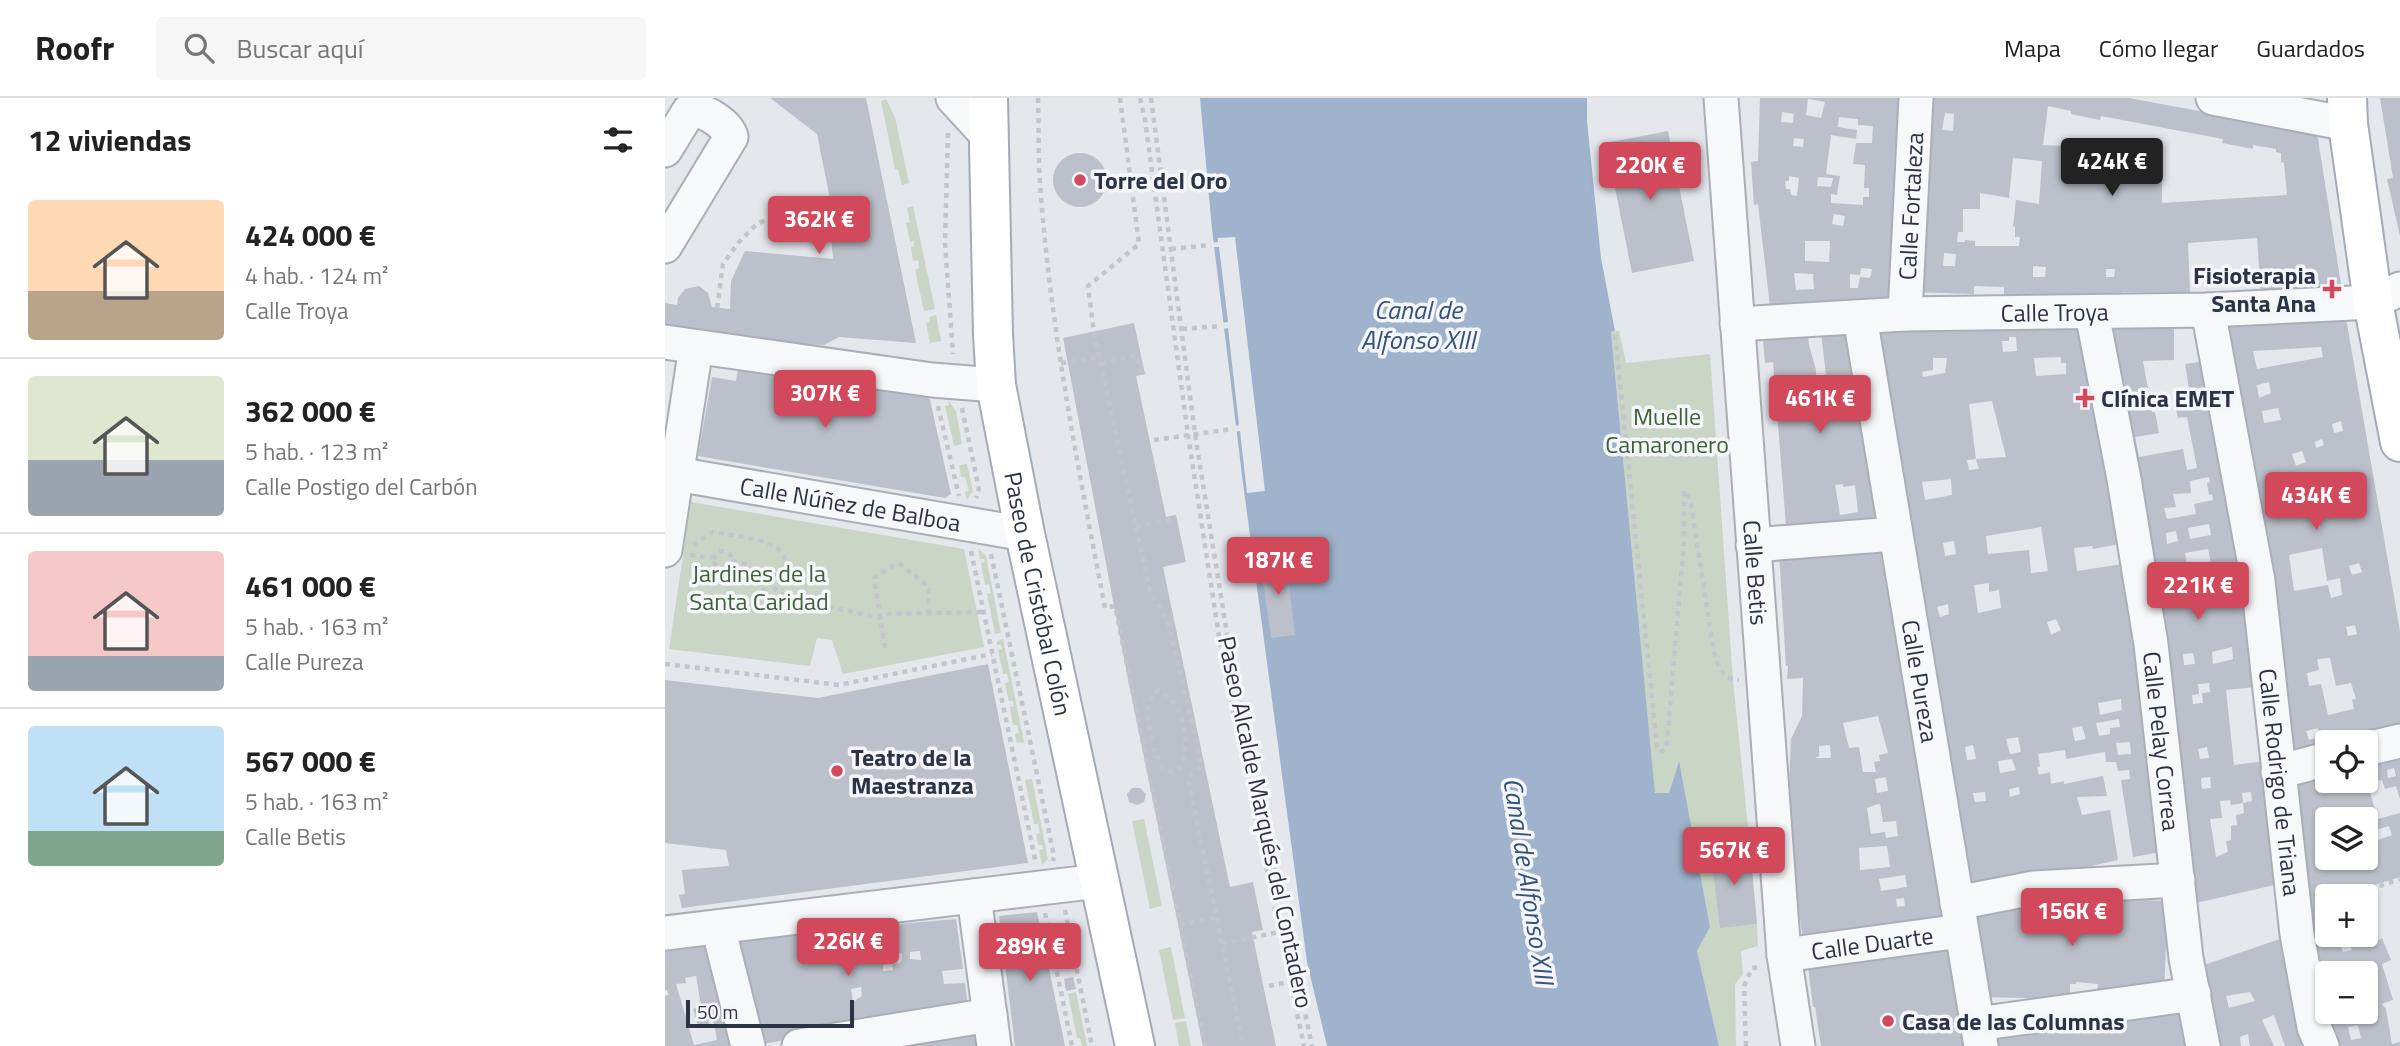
<!DOCTYPE html>
<html lang="es">
<meta charset="utf-8">
<style>
body{margin:0;font-family:"Titillium Web",sans-serif;background:#f6f6f6;color:#222;height:100vh;display:flex;flex-direction:column;font-size:26px;white-space:nowrap}
*{box-sizing:border-box;margin:0}
p{font-size:23px;color:#767676}
.icon{flex:none;width:38px;height:38px;fill:none;stroke:currentColor;stroke-width:2;stroke-linecap:round;stroke-linejoin:round}
.map{position:relative;flex:1;overflow:hidden}
.panel{display:flex;flex-direction:column;background:#fff;width:665px}
.panel>*{flex:none}
.buttons{position:absolute;left:1650px;top:632px;display:grid;gap:14px}
.buttons a{display:grid;place-items:center;width:63px;height:63px;border-radius:7px;background:#fff;box-shadow:0 2px 5px #0004;font-size:35px}
.scale{position:absolute;left:21px;bottom:18px;width:168px;box-sizing:border-box;padding-left:7px;border:4px solid #2b3445;border-top:0;font-size:19px;line-height:24px;white-space:nowrap;color:#2b3445;-webkit-text-stroke:5px #f4f6f9;paint-order:stroke}
.price{position:absolute;translate:-50% -60px;padding:0 16px;border-radius:7px;background:#d1495b;color:#fff;font-size:23px;line-height:46px;filter:drop-shadow(0 2px 4px #0008)}
.price::after{content:'';position:absolute;left:50%;top:42px;width:21px;height:16px;margin-left:-10px;background:inherit;clip-path:polygon(0 0,100% 0,50% 100%)}
.price.current{background:#222;color:#fff}
ul{padding:0;list-style:none}
li{display:flex;align-items:center;gap:21px;height:175px;padding:0 28px}
li+li{border-top:2px solid #e0e0e0}
li span{display:grid;place-items:center;flex:none;width:196px;height:140px;border-radius:7px;color:#555}
li>.icon{margin-inline-start:auto}
span .icon{width:84px;height:84px;fill:#fffc;stroke-width:1}
li b{font-size:30px}
h2{display:flex;justify-content:space-between;align-items:center;height:84px;padding:0 28px;font-size:30px}
header{display:flex;align-items:center;gap:42px;box-sizing:border-box;height:98px;padding:0 35px;background:#fff;border-bottom:2px solid #e0e0e0}
header strong{font-size:33px}
nav{display:flex;gap:38px;margin-inline-start:auto;font-size:24px}
.search{width:490px;height:63px;background:#f6f6f6;display:flex;align-items:center;gap:18px;box-sizing:border-box;padding:0 24px;border-radius:7px;color:#767676;font-size:26px}
main{display:flex;flex:1;min-height:0}
.map>svg:first-child{display:block}
.green{fill:#c9d6c5}
.water{fill:#9fb4cc}
.pier{fill:#e4e7ec}
.building{fill:#bbc0ca;fill-rule:evenodd}
.lines{fill:none;stroke-linecap:round;stroke-linejoin:round}
.minor-casing{stroke:#a9aeb7;stroke-width:37}
.major-casing{stroke:#a3abb8;stroke-width:42}
.path{stroke:#c2c5cb;stroke-width:4.5;stroke-dasharray:5 5;stroke-linecap:butt}
.minor{stroke:#f7f8fa;stroke-width:33}
.major{stroke:#fff;stroke-width:38}
.poi-dot{fill:#d1495b;stroke:#f4f6f9;stroke-width:2.5}
.labels{text-anchor:middle;dominant-baseline:central;stroke-width:7;stroke-linejoin:round;paint-order:stroke}
.poi-label{font-size:24px;font-weight:bold;fill:#2b3445;stroke:#f4f6f9;text-anchor:start}
.street-label{font-size:24px;fill:#2b3445;stroke:#f4f6f9}
.park-label{font-size:24px;fill:#3f6138;stroke:#f4f6f9}
.water-label{font-size:26px;font-style:italic;fill:#34527a;stroke:#f4f6f9}
</style>
<header>
<strong>Roofr</strong>
<div class="search"><svg class="icon" aria-label="search" viewBox="0 0 24 24"><circle cx="10" cy="10" r="6"/><path d="M15 15l6 6"/></svg>Buscar aquí</div>
<nav><a>Mapa</a><a>Cómo llegar</a><a>Guardados</a></nav>
</header>
<main>
<section class="panel">
<h2>12 viviendas<svg class="icon" aria-label="filters" viewBox="0 0 24 24"><path d="M4 7h16M4 17h16"/><circle cx="9" cy="7" r="2"/><circle cx="15" cy="17" r="2"/></svg></h2>
<ul>
<li><span style="background:linear-gradient(#ffd9b3 65%,#b9a48a 0)"><svg class="icon" aria-label="home" viewBox="0 0 24 24"><path d="M3 11l9-7 9 7M6 9v11h12V9"/></svg></span><div><b>424 000 €</b><p>4 hab. · 124 m²</p><p>Calle Troya</p></div></li>
<li><span style="background:linear-gradient(#dfe7d0 60%,#9aa5b1 0)"><svg class="icon" aria-label="home" viewBox="0 0 24 24"><path d="M3 11l9-7 9 7M6 9v11h12V9"/></svg></span><div><b>362 000 €</b><p>5 hab. · 123 m²</p><p>Calle Postigo del Carbón</p></div></li>
<li><span style="background:linear-gradient(#f6c9c9 75%,#9aa5b1 0)"><svg class="icon" aria-label="home" viewBox="0 0 24 24"><path d="M3 11l9-7 9 7M6 9v11h12V9"/></svg></span><div><b>461 000 €</b><p>5 hab. · 163 m²</p><p>Calle Pureza</p></div></li>
<li><span style="background:linear-gradient(#bfe0f5 75%,#7fa58c 0)"><svg class="icon" aria-label="home" viewBox="0 0 24 24"><path d="M3 11l9-7 9 7M6 9v11h12V9"/></svg></span><div><b>567 000 €</b><p>5 hab. · 163 m²</p><p>Calle Betis</p></div></li>
</ul>
</section>
<div class="map">
<svg width="1735" height="948" viewBox="0 0 1735 948">
<rect width="100%" height="100%" fill="#e4e7ec"/>
<!-- green -->
<path class="green" d="M221 1 230 19 244 85 237 87 233 72 230 71 216 3Z
M248 108 270 211 259 213 250 172 254 170 253 162 248 163 246 149 249 148V143L245 144 241 125 245 124 242 110Z
M271 217 276 243 265 245 261 225 265 224 264 219Z
M954 233 961 265 1045 256 1068 582 1085 748 1045 753 1055 829 1092 826 1093 848 1076 853 1078 876 1070 886 1071 948H1054L1032 853 1045 829 1013 665 1004 696H990L946 234Z
M283 302 291 313 297 346 289 348 280 308 284 307Z
M302 366 308 393 302 402 300 394 304 393 300 379H296L294 367Z
M26 404 299 451 319 549 178 576 167 542 152 540 145 568 4 551Z
M313 450 321 458 336 535 330 536 322 496 326 495 324 486 320 487 316 465 320 464 319 461H315Z
M338 541 359 644 352 645 350 636 354 635 352 627H348L345 609 349 608 348 603H344L340 585 344 584 342 576H338L333 552 337 551 336 547H332V543Z
M367 681 383 761 377 767 374 752 378 751 377 747H373L371 736 375 735 373 726H369L360 682Z
M479 721 497 808 485 811 467 723Z
M506 849 520 920 508 922 494 852Z
M411 894 422 948H417L415 940H412L403 896Z
M521 923 526 948H514L510 925Z"/>
<!-- water -->
<path class="water" d="M535 0H922V23L936 160 950 233 946 234 990 695H1004L1014 663 1045 829 1032 853 1054 948H662L642 864 578 385 547 131Z"/>
<!-- pier -->
<path class="pier" d="M570 139 600 393 582 395 575 333 568 334 567 329 574 327 563 230 557 231 556 225 563 224 554 149H547L546 145 553 144V140Z"/>
<!-- building -->
<path class="building" d="M105 0H201L251 245 174 239 159 247 0 237V205L12 207 13 200 20 191 34 188 43 195 47 209 65 211 66 183 80 153 168 161 164 115 168 116 152 36Z
M1095 0H1244L1233 212 1106 217 1093 106 1089 107 1086 64 1093 63ZM1143 1 1160 4 1156 20 1141 17ZM1117 14 1129 16 1128 25 1116 24ZM1174 19 1193 21V27L1208 28 1207 45H1191L1188 66 1200 67 1199 90H1204V99H1198V107L1166 105V96L1172 97 1175 78 1161 76 1166 37 1191 41 1192 32 1173 29ZM1129 40 1139 41 1138 49 1128 48ZM1124 78 1134 80 1132 98 1126 97 1125 91H1121L1120 83H1124ZM1153 79 1168 80 1166 89 1152 88ZM1169 116 1180 118 1178 128 1167 126ZM1140 143H1165L1164 164 1140 163ZM1196 170 1207 171 1206 177 1204 180 1195 179 1193 190H1185V176L1195 177ZM1129 175 1148 176 1149 191 1131 192Z
M1257 0H1464L1652 35 1678 199 1596 198 1592 140 1523 145 1525 195 1456 194V207L1401 199 1339 197V189L1309 188V196L1246 194ZM1383 8 1406 13V16L1435 22 1436 18 1558 41 1557 45 1588 51V47L1611 51V54L1616 55V64L1619 65 1622 97 1497 105V53L1378 47ZM1280 15 1289 16 1288 33 1277 32ZM1348 60 1377 63 1374 106 1351 102 1348 129 1350 128V139H1355L1354 148H1310V143L1300 142V144H1292L1293 134H1298V111H1315V95L1344 100ZM1279 155 1291 156 1290 168H1278ZM1368 168 1381 169 1380 179H1368ZM1441 171H1450L1449 179H1441ZM1635 174 1637 185 1627 184 1626 175Z
M1715 0H1735V138L1722 81 1728 80Z
M1003 33 1029 163 967 175 941 45Z
M388 82a27 27 0 1 1 54 0a27 27 0 1 1-54 0Z
M1681 220 1735 533V640L1701 644H1662V655L1624 666 1554 226ZM1656 249 1658 259 1592 271 1588 253ZM1604 284 1606 295 1594 300 1592 287ZM1613 310 1616 322 1599 325 1597 313ZM1676 323 1678 333 1669 335 1667 326ZM1657 341 1659 347 1651 350 1650 344ZM1637 353 1641 364 1631 368 1627 356ZM1646 389 1648 399 1639 401 1636 392ZM1627 406 1631 415 1620 420 1616 409ZM1649 410 1655 429 1650 431 1644 412ZM1657 450 1662 483 1675 480 1677 497 1666 500 1663 487 1629 493 1624 457ZM1694 465 1697 474 1687 477 1684 468ZM1690 527 1692 536 1683 538 1681 529ZM1665 560 1671 588 1686 585 1691 601 1687 602 1689 611 1663 617 1656 586 1644 588 1642 575 1654 572 1652 561ZM1653 630 1655 639 1644 642 1641 633Z
M1419 222 1461 445 1428 451 1427 448 1409 450 1412 473 1464 465 1501 753 1468 759 1456 682 1465 681 1464 672 1453 673 1451 664H1441L1440 654 1401 661 1400 652 1373 656 1375 668 1372 669 1374 677 1385 674 1386 686 1399 683V686L1438 678 1442 698 1412 699 1417 717 1445 712 1453 762 1301 796 1205 225ZM1344 239H1351L1352 253 1338 254 1337 243H1344ZM1396 259V265H1401V276L1371 278 1369 260ZM1268 260H1282L1280 275 1258 279 1257 274 1268 272ZM1327 303 1341 359 1311 361 1304 306ZM1311 361 1314 371 1304 372 1302 362ZM1286 381 1287 397 1260 402 1257 384ZM1376 429 1383 473 1366 475 1364 452 1323 456 1321 438ZM1289 443 1291 456 1280 458 1278 445ZM1324 485V494L1334 492 1336 510 1313 515 1309 487ZM1283 506 1284 516 1275 519 1272 509ZM1391 521 1396 532 1386 537 1382 524ZM1456 601 1457 612 1435 617 1433 605ZM1454 621 1455 629 1445 630V636L1434 638 1431 625ZM1417 628 1421 641 1410 643 1407 630ZM1353 639 1356 654 1345 656 1341 641ZM1465 644 1466 656 1453 657 1451 645ZM1308 647 1311 661 1302 662 1300 649ZM1347 661 1351 672 1335 675 1333 663ZM1354 689 1355 696 1345 699 1344 691ZM1320 694 1321 703 1310 704 1308 695Z
M469 225 480 276 471 278 501 419 511 417 521 464 498 469 565 789 588 784 598 832 587 834 611 948H538L463 581 398 240Z
M1155 226H1183L1212 431 1122 440 1108 264 1100 265 1097 231 1142 227 1144 247 1151 272V278L1145 279V281L1146 296H1150L1151 316 1168 313 1167 289 1152 290 1151 278 1161 277ZM1178 386V389L1190 387 1193 414 1175 417 1170 387Z
M1509 226V262L1478 263 1487 314H1490L1494 335 1470 339 1474 359 1518 351 1522 372 1532 370 1522 319 1513 320 1510 307 1526 303 1520 266 1542 263 1600 588 1561 592 1569 667 1607 662 1618 785 1531 805 1439 228ZM1544 379 1545 384 1542 385 1544 397 1547 396 1548 402 1529 406 1531 416 1502 421 1499 410 1511 409 1508 396 1526 395 1525 383ZM1544 426 1546 437 1525 441 1523 430ZM1511 433 1513 443 1502 446 1501 435ZM1543 451 1551 489 1526 494 1520 455ZM1521 492 1523 502 1514 504 1512 493ZM1567 549 1568 561 1548 566 1547 554ZM1528 555 1530 566 1519 567 1518 556ZM1544 585 1545 594 1537 595 1538 605 1528 606 1527 597 1534 596 1533 586ZM1542 649 1544 660 1535 661 1533 651ZM1545 679 1546 690 1537 691 1536 680ZM1586 694 1587 703 1578 705 1579 715 1571 717 1572 727 1566 728V742L1561 743 1563 754 1551 759 1545 721 1557 720 1555 703 1565 702 1566 707 1578 705 1577 695Z
M74 266 260 297 265 302 286 396 280 400 33 358 47 279 71 283Z
M1214 445 1280 830 1139 851 1130 781 1124 685 1126 641 1137 618 1138 580 1122 581 1123 568H1121L1114 454ZM1213 618 1223 655 1214 657 1215 663 1209 664 1211 674H1198L1194 649 1184 650 1178 625ZM1165 647 1166 660H1150L1154 658V648ZM1221 679 1223 693 1212 695 1210 681ZM1213 706H1215L1218 724 1231 723 1233 738 1221 740 1220 734 1206 736 1202 710ZM1222 748 1225 769 1195 772 1194 750ZM1240 777 1242 789 1216 793 1214 781ZM1239 800 1240 808 1232 809 1231 801Z
M609 455 619 464 623 478 630 537 606 540 596 467 603 456Z
M323 566 363 765 17 810 14 797 20 796 17 772 64 768 61 752 0 745V582L153 600Z
M1735 647V701L1731 688 1720 691 1717 682 1706 684 1708 694 1705 695 1713 721 1735 715V779L1674 798H1662V801L1653 804 1656 816 1662 813V836H1701V812L1712 843 1717 840 1726 862 1717 866 1728 902 1717 906 1721 911 1727 946 1735 944V948H1668L1623 677 1662 666V682H1701V656ZM1729 670 1731 678 1723 680 1722 672ZM1662 686 1664 693 1657 694 1655 687ZM1688 713 1691 721H1701V760H1662L1654 721ZM1724 728 1727 737 1713 742 1711 732ZM1684 845 1687 852 1678 854 1676 848ZM1691 863 1696 875H1701V914H1662V875H1679L1677 869ZM1693 927 1696 940 1686 942 1683 929Z
M467 690H475L481 696 479 704 472 707 464 704 462 696Z
M1085 748 1092 826 1055 830 1045 752Z
M1415 800 1503 803 1499 894H1432L1433 886 1411 884V886H1405V901L1318 899 1306 816Z
M372 814 388 890 400 948H350L334 818Z
M291 821 298 871 277 873 279 886 300 885 303 909 93 947 65 841ZM255 853 256 862 245 861V854ZM237 855V862L235 865 227 867 228 872 218 873V867L227 865 225 857ZM196 889 197 898 188 904 186 891Z
M1624 838 1651 948H1620L1609 917 1597 922 1609 948H1585L1583 936 1575 939 1576 948H1548L1536 868ZM1585 894 1590 903 1564 910 1561 898Z
M50 842 74 948H0V898L4 897 2 892H0V847ZM31 878 36 908 28 911 34 930 44 927 43 919 47 917 52 942 29 947 11 886 21 885 20 880Z
M1282 843 1298 948H1156L1150 909H1148L1142 860Z
M408 879 411 891 401 893 399 881Z
M1520 905 1529 948H1331L1329 937Z
M316 927 317 948H220Z"/>
<g class="lines">
<defs>
<g id="minor">
<path d="M288 0 322 37"/>
<path id="s1" d="M1056 0 1119 857 1133 948"/>
<path d="M1548 0 1683 26"/>
<path d="M0 52 24 13 28 11C40 13 63 26 66 39L0 148"/>
<path id="s2" d="M1543 212 1593 483 1632 836 1649 929 1657 948"/>
<path id="s3" d="M1427 215 1459 381 1486 546 1521 860 1538 948"/>
<path id="s4" d="M1240 216 1251 0"/>
<path id="s5" d="M1195 219 1316 948"/>
<path id="s6" d="M1072 226 1240 216 1543 212 1708 204 1735 191"/>
<path d="M0 244 267 282 331 287"/>
<path id="s7" d="M11 376 360 436"/>
<path d="M1088 447 1230 436"/>
<path d="M0 452 31 249"/>
<path d="M1701 651 1735 643"/>
<path d="M1613 674 1662 661"/>
<path d="M309 798 329 948"/>
<path d="M1292 805 1369 790 1513 782"/>
<path d="M53 829 83 948"/>
<path d="M0 835 434 783"/>
<path id="s8" d="M1119 857 1296 833"/>
<path d="M1312 926 1529 896"/>
<path d="M134 948 325 917"/>
</g>
<g id="major">
<path id="s9" d="M323 0 328 236 331 287 360 436 470 948"/>
<path d="M1682 0 1683 26 1708 204 1735 344"/>
</g>
</defs>
<!-- minor casing -->
<use href="#minor" class="minor-casing"/>
<!-- major casing -->
<use href="#major" class="major-casing"/>
<!-- path -->
<path class="path" d="M373 0C374 28 373 57 375 85 385 228 413 369 440 510L450 508 540 948
M455 0 474 146 423 188 429 235 485 493 503 524 537 668 523 680 578 948
M475 0 480 22 523 337 558 564 639 948
M486 0 530 336 566 561 647 948
M283 35 280 145 288 256
M506 151 546 147
M52 210 58 166 74 144 92 126 116 115 167 109
M517 231 556 228
M950 237 992 649 995 654 1000 652 1002 644 1019 444V393L1022 395 1026 407 1049 555C1054 569 1057 582 1074 582
M396 265 434 259
M436 266 471 257 476 277
M273 308 294 398
M297 310 314 391 311 400
M489 342 567 331
M471 428 507 421
M28 447 47 434C67 438 122 440 120 466L80 515
M49 462a9 9 0 1 1 18 0a9 9 0 1 1-18 0Z
M306 453 371 766
M326 456 389 758 388 763
M25 457 49 460
M67 463 83 467 120 499 214 520 224 516 319 514
M220 550 209 480 232 465 235 466 264 489 263 514
M0 566 174 587 327 556
M478 645 487 643C483 625 478 605 493 592 521 607 525 641 516 669L507 674 497 669 489 651
M1686 798 1735 781
M400 812 427 948
M380 815 407 948
M515 827 552 819
M557 846 618 833
M604 888 634 882
M1081 948 1079 888 1087 870 1094 869"/>
<!-- minor -->
<use href="#minor" class="minor"/>
<!-- major -->
<use href="#major" class="major"/>
</g>
<!-- markers -->
<g class="poi-dot">
<circle cx="415" cy="82" r="7"/>
<path d="M1663.5 180.5h7v7h7v7h-7v7h-7v-7h-7v-7h7z"/>
<path d="M1416.5 289.5h7v7h7v7h-7v7h-7v-7h-7v-7h7z"/>
<circle cx="172" cy="673" r="7"/>
<circle cx="1223" cy="923" r="7"/>
</g>
<g class="labels">
<!-- poi labels -->
<g class="poi-label">
<text x="429" y="82">Torre del Oro</text>
<text x="1651" y="177" text-anchor="end">Fisioterapia<tspan x="1651" dy="28">Santa Ana</tspan></text>
<text x="1436" y="300">Clínica EMET</text>
<text x="186" y="659">Teatro de la<tspan x="186" dy="28">Maestranza</tspan></text>
<text x="1237" y="923">Casa de las Columnas</text>
</g>
<!-- street labels -->
<g class="street-label">
<text stroke="none"><textPath href="#s4" startOffset="108">Calle Fortaleza</textPath></text>
<text stroke="none"><textPath href="#s6" startOffset="318">Calle Troya</textPath></text>
<text stroke="none"><textPath href="#s7" startOffset="177">Calle Núñez de Balboa</textPath></text>
<text stroke="none"><textPath href="#s1" startOffset="476">Calle Betis</textPath></text>
<text stroke="none"><textPath href="#s9" startOffset="500">Paseo de Cristóbal Colón</textPath></text>
<text stroke="none"><textPath href="#s5" startOffset="369">Calle Pureza</textPath></text>
<text stroke="none"><textPath href="#s3" startOffset="434">Calle Pelay Correa</textPath></text>
<text stroke="none"><textPath href="#s2" startOffset="478">Calle Rodrigo de Triana</textPath></text>
<text transform="translate(601 724) rotate(78)">Paseo Alcalde Marqués del Contadero</text>
<text stroke="none"><textPath href="#s8" startOffset="89">Calle Duarte</textPath></text>
</g>
<!-- park labels -->
<g class="park-label">
<text x="1002" y="318">Muelle<tspan x="1002" dy="28">Camaronero</tspan></text>
<text x="94" y="475">Jardines de la<tspan x="94" dy="28">Santa Caridad</tspan></text>
</g>
<!-- water labels -->
<g class="water-label">
<text x="753" y="211">Canal de<tspan x="753" dy="30">Alfonso XIII</tspan></text>
<text transform="translate(864 783) rotate(81)">Canal de Alfonso XIII</text>
</g>
</g>
</svg>
<div class="buttons">
<a><svg class="icon" aria-label="locate" viewBox="0 0 24 24"><circle cx="12" cy="12" r="6"/><path d="M12 2v4M12 18v4M2 12h4M18 12h4"/></svg></a>
<a><svg class="icon" aria-label="layers" viewBox="0 0 24 24"><path d="M12 4l9 5-9 5-9-5zM3 14l9 5 9-5"/></svg></a>
<a>+</a>
<a>−</a>
</div>
<div class="scale">50 m</div>
<b class="price current" style="left:1447px;top:100px">424K €</b>
<b class="price" style="left:985px;top:104px">220K €</b>
<b class="price" style="left:154px;top:158px">362K €</b>
<b class="price" style="left:160px;top:332px">307K €</b>
<b class="price" style="left:1155px;top:337px">461K €</b>
<b class="price" style="left:1651px;top:434px">434K €</b>
<b class="price" style="left:613px;top:499px">187K €</b>
<b class="price" style="left:1533px;top:524px">221K €</b>
<b class="price" style="left:1069px;top:789px">567K €</b>
<b class="price" style="left:1407px;top:850px">156K €</b>
<b class="price" style="left:183px;top:880px">226K €</b>
<b class="price" style="left:365px;top:885px">289K €</b>
</div>
</main>
